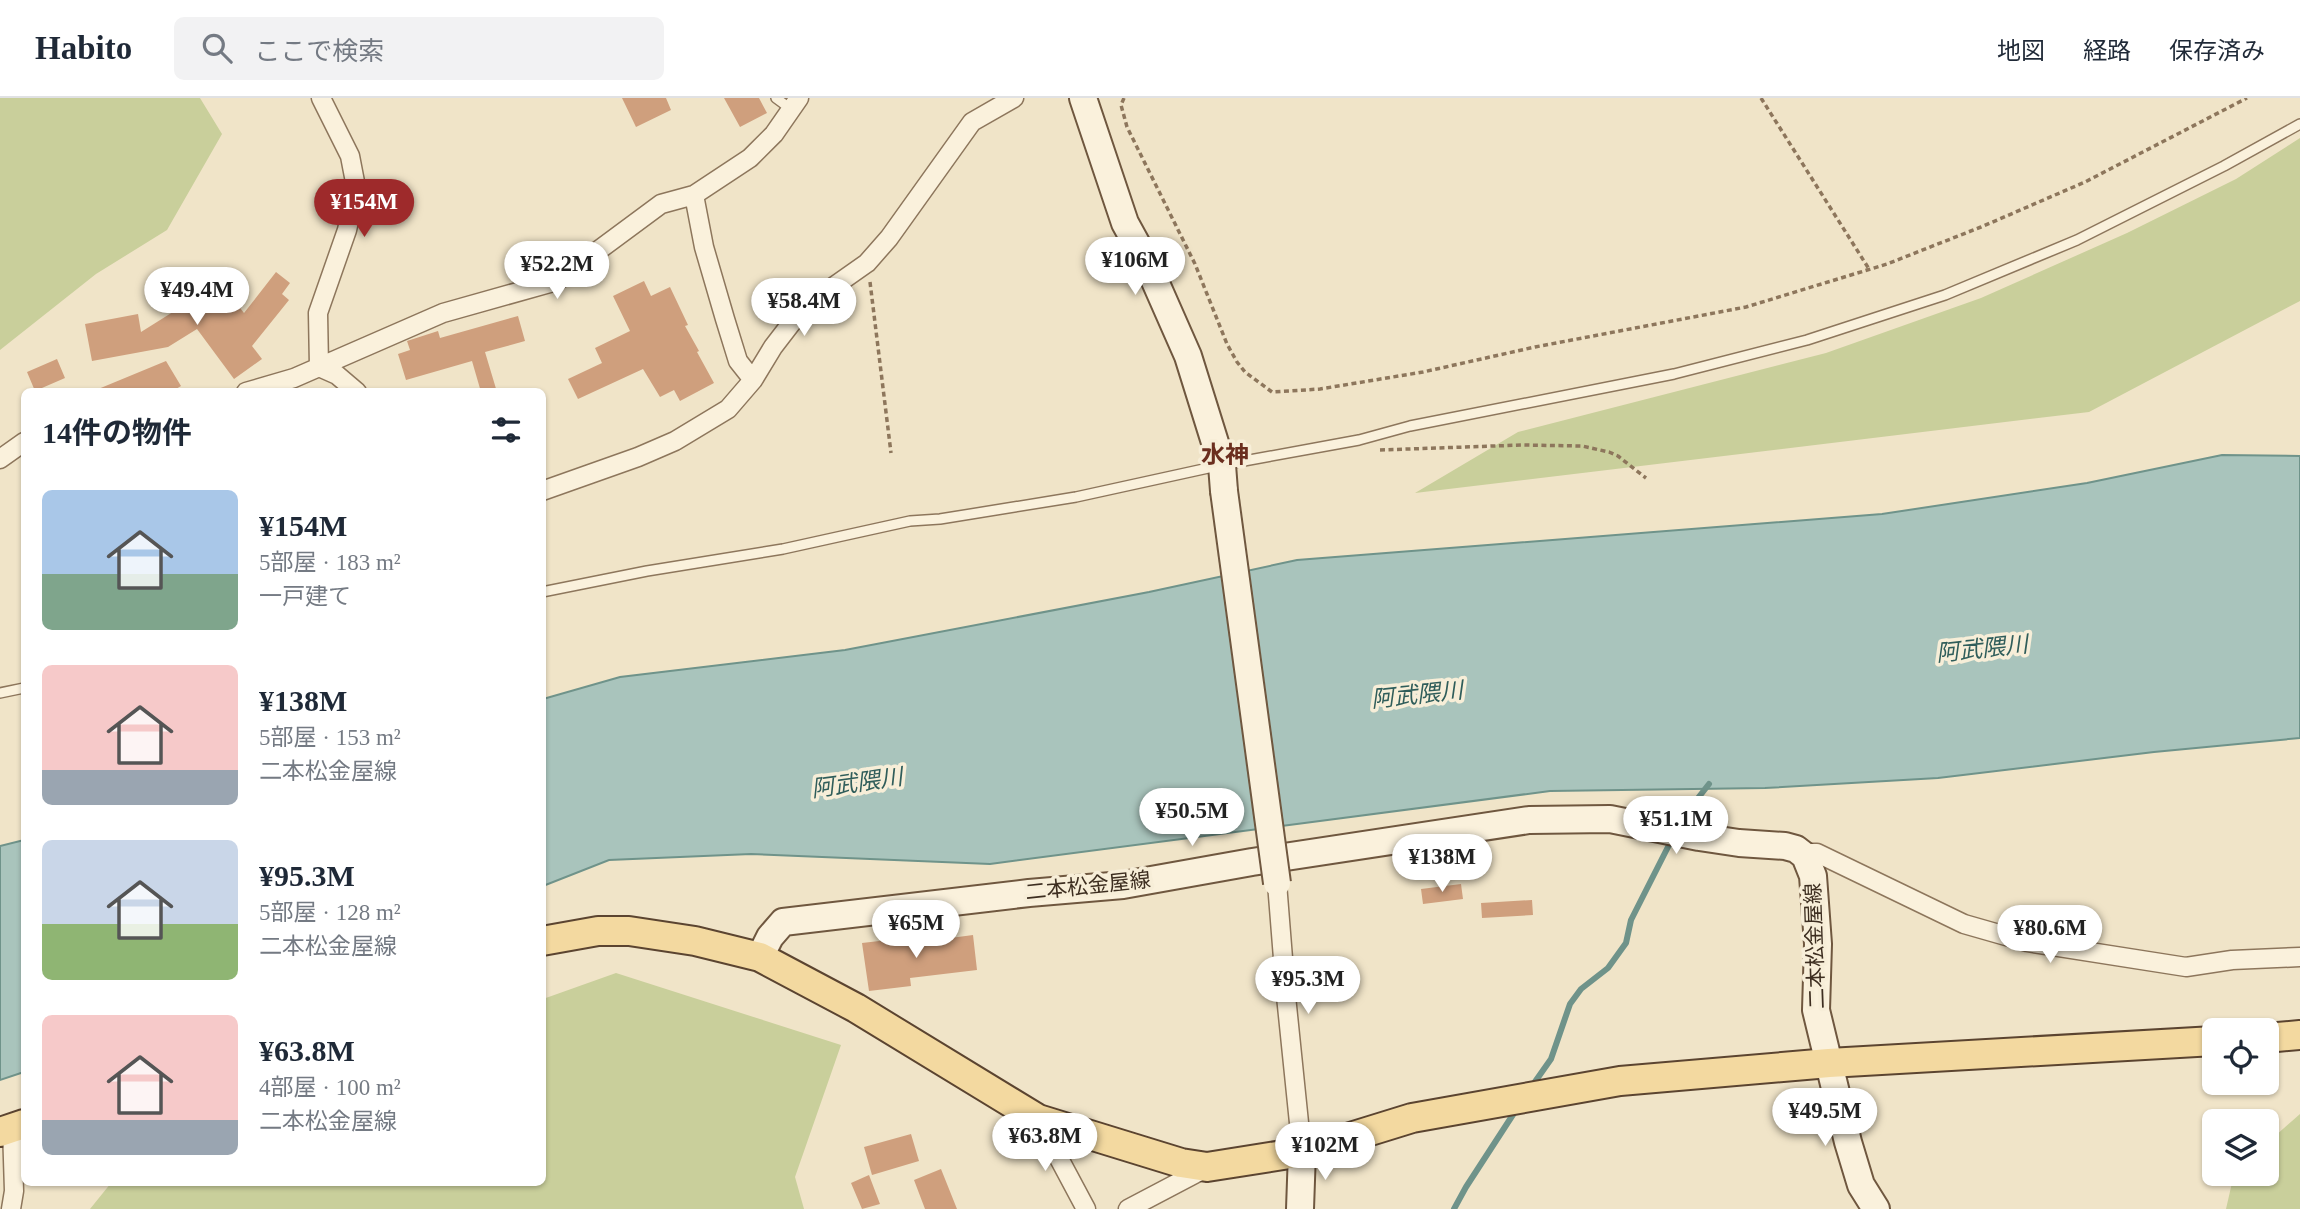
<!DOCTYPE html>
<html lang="ja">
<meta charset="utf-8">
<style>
body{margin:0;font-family:"Times New Roman","Noto Sans JP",serif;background:#f2f2f3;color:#1f2937;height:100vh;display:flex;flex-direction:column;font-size:26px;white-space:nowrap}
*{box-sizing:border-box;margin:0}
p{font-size:23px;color:#747a83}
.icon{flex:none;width:38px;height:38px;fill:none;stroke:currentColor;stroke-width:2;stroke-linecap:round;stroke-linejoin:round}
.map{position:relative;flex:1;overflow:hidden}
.details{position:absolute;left:21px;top:290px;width:525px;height:798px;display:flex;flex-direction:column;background:#fff;border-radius:10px;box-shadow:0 2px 5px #0004}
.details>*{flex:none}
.tools{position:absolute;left:2202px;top:920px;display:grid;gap:14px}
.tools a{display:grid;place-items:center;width:77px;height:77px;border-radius:10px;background:#fff;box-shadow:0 2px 5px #0004;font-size:35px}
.price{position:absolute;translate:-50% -60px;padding:0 16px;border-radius:24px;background:#fff;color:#222;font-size:23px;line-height:46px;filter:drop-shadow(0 2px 4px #0008)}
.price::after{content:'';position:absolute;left:50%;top:42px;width:21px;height:16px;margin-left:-10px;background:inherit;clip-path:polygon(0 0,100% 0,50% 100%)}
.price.current{background:#9e2a2b;color:#fff}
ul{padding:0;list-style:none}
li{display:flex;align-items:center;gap:21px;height:175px;padding:0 21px}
li span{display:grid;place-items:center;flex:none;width:196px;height:140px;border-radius:10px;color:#555}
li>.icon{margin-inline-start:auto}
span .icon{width:84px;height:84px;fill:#fffc;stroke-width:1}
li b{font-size:30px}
h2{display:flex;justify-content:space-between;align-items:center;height:84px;padding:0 21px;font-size:30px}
header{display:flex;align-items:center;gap:42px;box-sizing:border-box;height:98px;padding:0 35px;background:#fff;border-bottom:2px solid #e0e1e3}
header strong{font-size:33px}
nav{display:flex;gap:38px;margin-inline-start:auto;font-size:24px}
.search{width:490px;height:63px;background:#f2f2f3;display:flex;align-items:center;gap:18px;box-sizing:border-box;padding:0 24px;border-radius:10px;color:#747a83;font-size:26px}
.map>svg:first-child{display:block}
.green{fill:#c9cf9b}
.water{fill:#a9c4bc;stroke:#6f938a;stroke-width:2}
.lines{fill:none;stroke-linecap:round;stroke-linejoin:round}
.stream{stroke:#6f938a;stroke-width:6}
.building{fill:#cf9f7d}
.lane-casing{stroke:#8d765c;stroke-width:12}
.street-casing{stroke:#8d765c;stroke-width:21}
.secondary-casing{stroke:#6f573f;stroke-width:30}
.primary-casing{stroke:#5b4430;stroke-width:32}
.path{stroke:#8d765c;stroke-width:3.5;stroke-dasharray:5 3.5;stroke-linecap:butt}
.lane{stroke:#faf1dc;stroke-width:9}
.street{stroke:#faf1dc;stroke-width:18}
.secondary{stroke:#faf1dc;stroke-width:26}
.primary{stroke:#f3d9a0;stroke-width:28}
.secondary-bridge-casing{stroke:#6f573f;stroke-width:30;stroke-linecap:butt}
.secondary-bridge{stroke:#faf1dc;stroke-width:26}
.labels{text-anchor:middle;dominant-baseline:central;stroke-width:7;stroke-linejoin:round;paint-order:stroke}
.street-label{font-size:21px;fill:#3d2e20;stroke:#f7eed8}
.water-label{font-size:23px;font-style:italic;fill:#2f5d5a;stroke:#f7eed8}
.quarter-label{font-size:24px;font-weight:bold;fill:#6b2e1e;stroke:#f7eed8}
</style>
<header>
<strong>Habito</strong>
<div class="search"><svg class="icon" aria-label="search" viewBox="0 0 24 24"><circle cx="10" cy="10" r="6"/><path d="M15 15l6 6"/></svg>ここで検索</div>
<nav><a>地図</a><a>経路</a><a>保存済み</a></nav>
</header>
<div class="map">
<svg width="2300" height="1111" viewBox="0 0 2300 1111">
<rect width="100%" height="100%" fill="#f0e4c8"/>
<!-- green -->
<path class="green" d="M0 0H200L222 36 167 132 96 176 0 252Z
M2300 40V203L2089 314 1415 395 1518 334 1826 255 1981 200 2127 135 2236 81Z
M616 875 841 947 795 1079 804 1111H90L111 1085H542L543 901Z
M2300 1016V1111H2226L2234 1076H2266V1046Z"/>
<!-- water -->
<path class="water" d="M2222 357 2300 358V640L2154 654 1938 680 1765 690 1550 693 990 766 751 756 609 762 543 788V601L620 579 845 552 1149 494 1297 462 1882 416 2087 385Z
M24 742V974L0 982V748Z"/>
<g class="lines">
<!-- stream -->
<path class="stream" d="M1677 727 1709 686
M1532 988 1551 961 1570 906 1581 891 1608 870 1626 845 1631 822 1672 741
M1454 1111 1466 1089 1516 1012"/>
</g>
<!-- building -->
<path class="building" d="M622 0H666L671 12 636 29Z
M724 0H759L767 15 740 29Z
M276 174 290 185 282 196 289 202 252 248 262 261 234 281 197 231 168 249 92 263 85 226 138 216 141 234 200 197 218 182 244 215Z
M644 183 651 198 670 189 688 227 685 228 699 253 697 254 714 285 680 303 674 292 660 299 643 271 578 301 568 281 602 265 595 250 630 233 613 198Z
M518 218 525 243 485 254 497 294H481L472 263 406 282 398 256 410 252 407 243 438 233 440 240Z
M57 261 65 280 35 293 27 274Z
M166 263 181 288 171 294H91Z
M1461 786 1463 801 1423 806 1421 791Z
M1532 802 1533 817 1482 820 1481 805Z
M973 837 977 872 910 880 911 888 869 893 862 845 905 840 906 846Z
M911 1036 919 1063 872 1077 864 1049Z
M941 1071 957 1111H925L914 1082Z
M869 1077 880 1106 862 1111 851 1085Z"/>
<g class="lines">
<defs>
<path id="lane" d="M776 0 791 11
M542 494 647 473 783 451 910 423 940 421 1076 399 1222 367 1359 342 1410 328 1674 276 1807 242 1945 197 2077 142 2224 68 2300 26
M0 595 24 590"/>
<path id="street" d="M321 0 350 58 355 84 353 105 347 132 318 215 319 269 337 277 357 294
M694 97 704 149 725 221 738 263 753 282
M246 294 294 280 443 215 557 183 661 106 694 97 750 60 774 36 799 0
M0 361 24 344
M542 393 638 359 675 343 728 311 753 282 773 249 803 210 867 165 889 140 972 24 1014 0
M1805 758 1811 755H1817L1964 826 2027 844 2186 869 2232 862 2300 859
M1277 785 1286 898 1302 1054
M1038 1021 1086 1111
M11 1111 14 1093 12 1030
M1128 1111 1206 1070"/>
<path id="secondary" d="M1083 0 1125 125 1147 165 1188 258 1222 367 1224 393
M760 859 770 839 783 824 1029 795 1123 787 1252 764 1529 722 1610 721 1699 739 1739 745 1785 748 1796 751 1805 758 1813 778 1818 846 1816 912 1848 1044 1861 1087 1876 1111
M1300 1111 1302 1054"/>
<path id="primary" d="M542 843 598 833H629L695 843 760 859 856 910 1038 1021 1181 1065 1207 1069 1302 1054 1412 1020 1620 983 1829 965 2214 943
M2266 940 2300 937
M0 1034 24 1026"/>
</defs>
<!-- lane casing -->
<use href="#lane" class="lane-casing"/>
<!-- street casing -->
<use href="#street" class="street-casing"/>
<!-- secondary casing -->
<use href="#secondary" class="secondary-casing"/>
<!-- primary casing -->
<use href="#primary" class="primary-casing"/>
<!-- path -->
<path class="path" d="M1124 0 1121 7 1127 29 1195 166 1227 246 1237 264 1245 274 1272 294 1320 291 1423 274 1535 249 1746 209 1887 166 1981 129 2085 84 2247 0
M1761 0 1869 171
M870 184 891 355
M1380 352 1522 347 1582 348 1609 354 1618 358 1646 380"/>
<!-- lane -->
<use href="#lane" class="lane"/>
<!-- street -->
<use href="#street" class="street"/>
<!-- secondary -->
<use href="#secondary" class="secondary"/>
<!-- primary -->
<use href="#primary" class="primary"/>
<defs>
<path id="secondary-bridge" d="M1224 393 1277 785"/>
</defs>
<!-- secondary-bridge casing -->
<use href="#secondary-bridge" class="secondary-bridge-casing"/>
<!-- secondary-bridge -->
<use href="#secondary-bridge" class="secondary-bridge"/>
</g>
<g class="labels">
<!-- street labels -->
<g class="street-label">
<text transform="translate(1088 788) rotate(-6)">二本松金屋線</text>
<text transform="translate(1815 848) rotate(-92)">二本松金屋線</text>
</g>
<!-- water labels -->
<g class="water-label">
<text transform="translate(1982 551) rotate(-6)">阿武隈川</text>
<text transform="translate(1417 597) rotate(-6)">阿武隈川</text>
<text transform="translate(857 685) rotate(-8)">阿武隈川</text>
</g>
<!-- quarter labels -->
<g class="quarter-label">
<text x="1225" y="357">水神</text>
</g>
</g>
</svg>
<div class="tools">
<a><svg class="icon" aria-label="locate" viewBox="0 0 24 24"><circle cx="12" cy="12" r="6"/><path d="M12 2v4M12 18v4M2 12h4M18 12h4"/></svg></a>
<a><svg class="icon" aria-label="layers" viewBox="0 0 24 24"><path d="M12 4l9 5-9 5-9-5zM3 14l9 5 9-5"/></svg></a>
</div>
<b class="price current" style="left:364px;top:141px">¥154M</b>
<b class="price" style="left:1135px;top:199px">¥106M</b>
<b class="price" style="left:557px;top:203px">¥52.2M</b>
<b class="price" style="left:197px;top:229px">¥49.4M</b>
<b class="price" style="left:804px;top:240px">¥58.4M</b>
<b class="price" style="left:1192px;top:750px">¥50.5M</b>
<b class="price" style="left:1676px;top:758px">¥51.1M</b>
<b class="price" style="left:1442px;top:796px">¥138M</b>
<b class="price" style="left:916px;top:862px">¥65M</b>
<b class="price" style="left:2050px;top:867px">¥80.6M</b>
<b class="price" style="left:1308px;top:918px">¥95.3M</b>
<b class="price" style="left:1825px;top:1050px">¥49.5M</b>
<b class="price" style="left:1045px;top:1075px">¥63.8M</b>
<b class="price" style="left:1325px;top:1084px">¥102M</b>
<section class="details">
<h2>14件の物件<svg class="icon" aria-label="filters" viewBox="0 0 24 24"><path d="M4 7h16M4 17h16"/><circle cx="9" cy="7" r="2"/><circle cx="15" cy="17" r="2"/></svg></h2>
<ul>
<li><span style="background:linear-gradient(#a9c7e8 60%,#7fa58c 0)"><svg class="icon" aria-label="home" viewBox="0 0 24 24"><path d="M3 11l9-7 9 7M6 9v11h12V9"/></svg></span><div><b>¥154M</b><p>5部屋 · 183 m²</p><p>一戸建て</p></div></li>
<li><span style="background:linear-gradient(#f6c9c9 75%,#9aa5b1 0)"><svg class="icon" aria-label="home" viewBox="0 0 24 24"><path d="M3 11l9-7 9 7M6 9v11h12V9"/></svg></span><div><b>¥138M</b><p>5部屋 · 153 m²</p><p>二本松金屋線</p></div></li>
<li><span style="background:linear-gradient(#c9d6e8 60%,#8fb573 0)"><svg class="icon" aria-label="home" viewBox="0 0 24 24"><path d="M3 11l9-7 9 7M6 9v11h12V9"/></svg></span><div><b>¥95.3M</b><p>5部屋 · 128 m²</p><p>二本松金屋線</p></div></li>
<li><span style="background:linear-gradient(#f6c9c9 75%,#9aa5b1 0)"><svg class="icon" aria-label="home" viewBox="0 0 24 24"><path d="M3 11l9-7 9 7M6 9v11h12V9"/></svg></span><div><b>¥63.8M</b><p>4部屋 · 100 m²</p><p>二本松金屋線</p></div></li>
</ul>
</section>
</div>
